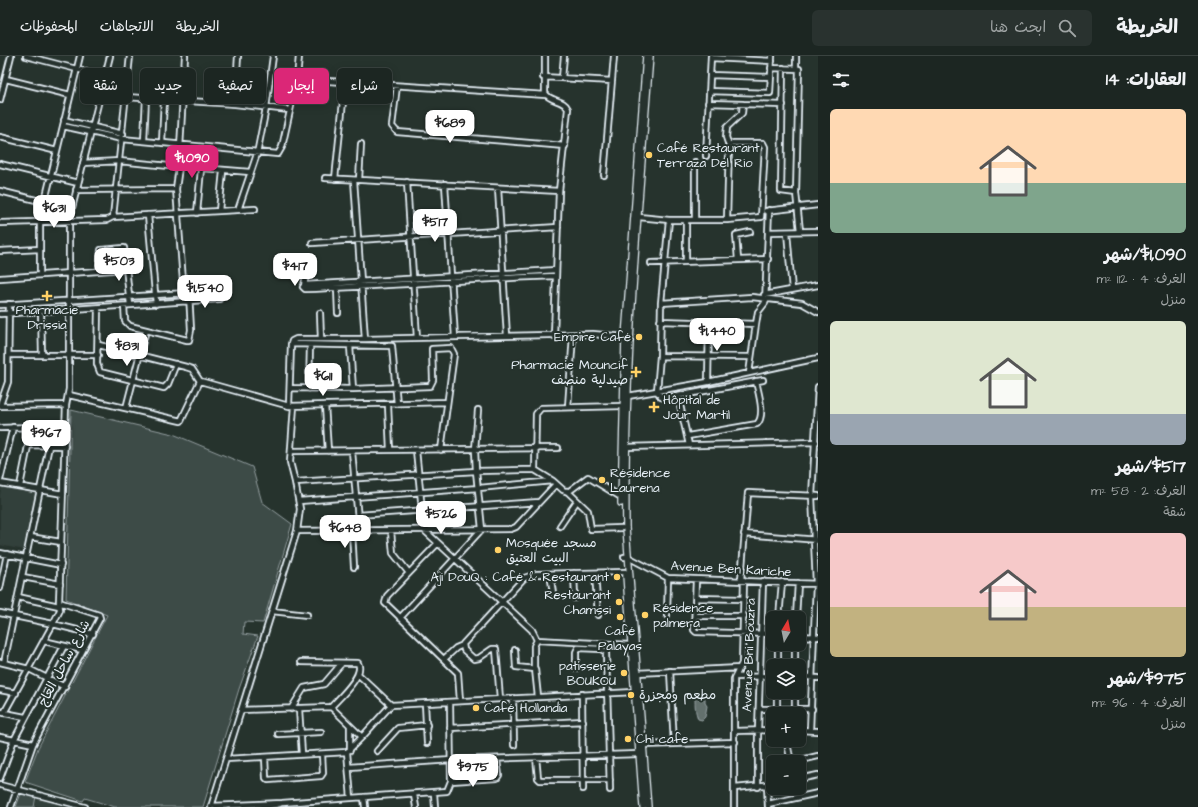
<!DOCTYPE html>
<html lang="ar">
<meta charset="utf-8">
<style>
body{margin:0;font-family:"Architects Daughter","Playpen Sans Arabic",sans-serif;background:#29322f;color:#f1f3f6;direction:rtl;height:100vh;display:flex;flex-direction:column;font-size:15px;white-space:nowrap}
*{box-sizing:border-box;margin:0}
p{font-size:13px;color:#a0a5a5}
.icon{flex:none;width:22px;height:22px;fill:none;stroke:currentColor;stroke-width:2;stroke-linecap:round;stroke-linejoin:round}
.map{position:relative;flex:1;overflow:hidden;direction:ltr}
.side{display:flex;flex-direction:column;background:#1c2622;width:380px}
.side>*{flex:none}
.banner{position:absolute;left:12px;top:12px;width:380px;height:36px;direction:rtl;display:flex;gap:8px}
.needle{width:26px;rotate:10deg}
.controls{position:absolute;left:766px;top:555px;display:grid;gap:8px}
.controls a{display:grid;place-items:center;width:40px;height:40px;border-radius:6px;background:#1c2622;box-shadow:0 2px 10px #0003,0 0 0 1px #3a4340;font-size:20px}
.price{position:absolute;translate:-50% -34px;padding:0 9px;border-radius:8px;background:#fff;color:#222;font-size:13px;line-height:26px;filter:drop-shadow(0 1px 2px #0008)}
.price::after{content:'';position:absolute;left:50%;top:24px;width:12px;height:9px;margin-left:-6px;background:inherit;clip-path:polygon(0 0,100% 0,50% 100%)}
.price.active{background:#db2777;color:#fff}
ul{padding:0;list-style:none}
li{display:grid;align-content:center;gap:8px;height:212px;padding:0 12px}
li span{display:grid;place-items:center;height:124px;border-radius:6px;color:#555}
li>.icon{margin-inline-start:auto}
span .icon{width:72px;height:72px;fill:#fffc;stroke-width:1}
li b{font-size:17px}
h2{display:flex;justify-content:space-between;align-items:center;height:48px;padding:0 12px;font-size:17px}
.tag{padding:0 14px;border-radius:6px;background:#1c2622;box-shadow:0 2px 10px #0003,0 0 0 1px #3a4340;font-size:14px;line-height:36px}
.tag.active{background:#db2777;color:#fff}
header{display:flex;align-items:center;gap:24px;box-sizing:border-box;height:56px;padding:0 20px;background:#1c2622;border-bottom:1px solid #3a4340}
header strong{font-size:19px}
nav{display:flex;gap:22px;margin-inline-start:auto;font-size:14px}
.search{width:280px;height:36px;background:#29322f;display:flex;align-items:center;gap:10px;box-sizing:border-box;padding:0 14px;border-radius:6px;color:#a0a5a5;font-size:15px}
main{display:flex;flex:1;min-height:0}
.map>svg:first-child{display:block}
.built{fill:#333f3a}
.green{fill:#3e4b47;stroke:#939ea0}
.water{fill:#636f6d;stroke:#98a3a5}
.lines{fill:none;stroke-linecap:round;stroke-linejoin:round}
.minor-casing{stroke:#e8f1f8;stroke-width:8}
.tertiary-casing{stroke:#e8f1f8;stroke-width:8}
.minor{stroke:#26332d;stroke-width:4.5}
.tertiary{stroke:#26332d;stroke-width:5.5}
.poi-dot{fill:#ffd166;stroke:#26332d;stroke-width:1.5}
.labels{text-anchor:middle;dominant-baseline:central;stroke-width:4;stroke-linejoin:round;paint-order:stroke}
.poi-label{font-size:13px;fill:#e8f1f8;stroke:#26332d;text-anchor:start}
.street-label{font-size:13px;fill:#e8f1f8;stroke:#26332d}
</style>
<header>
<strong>الخريطة</strong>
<div class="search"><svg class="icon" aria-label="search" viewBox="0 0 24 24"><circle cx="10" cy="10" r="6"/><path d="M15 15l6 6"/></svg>ابحث هنا</div>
<nav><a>الخريطة</a><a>الاتجاهات</a><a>المحفوظات</a></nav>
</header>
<main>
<section class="side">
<h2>العقارات: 14<svg class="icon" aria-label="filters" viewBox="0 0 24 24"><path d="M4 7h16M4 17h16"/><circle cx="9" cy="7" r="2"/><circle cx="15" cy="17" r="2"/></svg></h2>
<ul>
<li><span style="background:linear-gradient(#ffd9b3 60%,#7fa58c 0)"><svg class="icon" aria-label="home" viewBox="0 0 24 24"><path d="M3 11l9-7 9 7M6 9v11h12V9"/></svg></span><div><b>$1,090/شهر</b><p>الغرف: 4 · 112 m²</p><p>منزل</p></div></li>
<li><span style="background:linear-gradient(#dfe7d0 75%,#9aa5b1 0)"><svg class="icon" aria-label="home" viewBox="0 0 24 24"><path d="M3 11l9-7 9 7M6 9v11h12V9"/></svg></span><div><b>$517/شهر</b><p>الغرف: 2 · 58 m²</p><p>شقة</p></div></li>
<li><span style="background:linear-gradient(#f6c9c9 60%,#c2b280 0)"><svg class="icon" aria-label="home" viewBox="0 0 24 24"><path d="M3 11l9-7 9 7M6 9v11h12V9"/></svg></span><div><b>$975/شهر</b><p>الغرف: 4 · 96 m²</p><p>منزل</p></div></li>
</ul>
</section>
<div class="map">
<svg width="818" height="751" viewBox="0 0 818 751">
<rect width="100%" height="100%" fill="#26332d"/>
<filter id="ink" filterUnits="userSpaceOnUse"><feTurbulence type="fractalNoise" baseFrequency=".025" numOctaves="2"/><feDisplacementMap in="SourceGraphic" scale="8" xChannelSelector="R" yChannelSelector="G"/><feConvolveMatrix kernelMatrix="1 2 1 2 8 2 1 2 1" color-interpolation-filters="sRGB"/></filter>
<g filter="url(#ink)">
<!-- built -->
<path class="built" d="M2 430 36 437 24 494 0 489V438Z
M38 741 73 751H34Z"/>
<!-- green -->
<path class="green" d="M71 354 173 378 252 411 262 446 292 468 263 567 244 566 243 578 258 580 239 633 203 751H115L85 742 83 745 25 726 38 692 107 559 66 543Z
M22 735 36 740 34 751H16Z"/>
<!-- water -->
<path class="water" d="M699 638 705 641V647L707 650 705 661 702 664 698 663C695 654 695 651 695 641Z"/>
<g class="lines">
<defs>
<path id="minor" d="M26 0 127 26
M545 0V37C550 46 564 43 568 53L559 135 554 280
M711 2 772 5
M771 12 799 13 796 137 800 175
M783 12 781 135 796 137
M796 12V0
M710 19 771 21
M543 21 612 25
M562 22 564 0
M6 23 70 39
M297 23 546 39
M397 30 392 70 397 76 565 90
M709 35 770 37 772 0
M126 41 235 48 289 54
M0 44 11 0
M708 47 783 49
M235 48 238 0
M64 64 123 78
M63 70 122 83 278 98 282 91 297 23 299 0
M0 81 57 95
M144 85 146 41
M162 87 164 43
M729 90 726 81 727 71 742 57 743 48
M706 100 711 0
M695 106V164
M83 107 119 105 179 111
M0 108 78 127
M201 112 250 116
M604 119 614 0
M325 122 559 135
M335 123 345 26
M354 124 365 283
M359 124 361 88
M407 126 417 282
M445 128 455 281
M498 132 507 280
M76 134 176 133
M0 135 44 146
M238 154 257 98 266 52 273 0
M219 155 223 115
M766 155 818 149
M197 157 203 91
M148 159 156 248
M113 161 255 153
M639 161 669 164H727L761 161 765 91 763 87H733L729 90 727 164
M669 164 661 247 660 300 657 335 661 341 667 342 763 324
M0 167 107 164 113 161 130 0
M768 176 818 175
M787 176 792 234
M312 187 558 171
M0 195 40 193
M738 204 736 179 750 176
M686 205V164
M651 207 768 203
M99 215 101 194 124 192 130 249
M40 219V165L80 0
M555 220C472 223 389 230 305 233L303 231 305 229 556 214
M0 222 126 213
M304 230 307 211
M337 232 338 257
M184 238 176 133 179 111 185 0
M764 239 818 229
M661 247 752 241 802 247 818 256
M0 249 218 235
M124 250 125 265 130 270 187 284H189L191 274 189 237
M98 252 97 308 100 316 164 332 168 328 176 308
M41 255 42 299
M320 257 321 283
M0 258 219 243
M660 265 756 268
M291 288 392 290 397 348
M99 289 186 311 192 313 200 325 289 350 447 346
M350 290 353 333
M10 299H98
M660 300 751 301
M749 317 756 268 758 256 765 247 769 154
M708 326 709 266
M290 332 353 333 430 330 433 324 432 293 451 292 454 298 441 394
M309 333 310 289
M69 339 181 365 200 325
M628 340 708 326 818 302
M678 340 689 389
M0 349 8 326 9 248
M325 349 328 395
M388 349 390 394
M0 350 66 349
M289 350 291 288 292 285 296 283H365L593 278 625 281
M294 350 290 406 295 426 476 415 523 414H535L553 425
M568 351 573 279
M126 352 146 274
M0 372 65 370
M688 380 757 368C766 359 758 336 756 325
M29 389 65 390
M626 391 816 386
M416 394 424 474 502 546 532 574 537 584
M291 395 558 392
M352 395 359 475
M535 414 536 358 541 352 623 350
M0 424 13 371
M0 427 63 438
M20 430 32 370
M567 435 588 455 591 473 622 472
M299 445 479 432 553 425 563 434 568 436 588 421 621 441
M358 459 539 446
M560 470 577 445
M297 475 511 473 516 471 556 428
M352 475 354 511
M391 475 393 497 409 517
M744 478 818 484
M30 481 61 486
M438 487 387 540 385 547 458 617 460 645
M0 497 61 509
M624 501H628L668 522 818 528
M574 517 575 542
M595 517 598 559
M550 518 553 537
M23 521 60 528
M696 524 694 574 696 576 773 578
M741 524 748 437 818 440
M0 532 7 498
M18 541 59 550
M696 542 743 543
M272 555 307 559
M0 557 53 568 93 578
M667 559 668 522
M695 560H744
M400 562 482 473 476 415 475 394 478 354
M779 562 782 526
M796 562 798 527
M799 580 818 581
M44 585 82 594
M515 594 516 611 535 613 538 641
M444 603 456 592 463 589
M0 606 29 613 65 631
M4 607 49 390
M778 610V588
M795 610V588
M534 612V590L537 584 630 589
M576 612V596L578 592 601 593 606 596 610 734
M670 615 674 688
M637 617 740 612
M799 620 818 622
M735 621 773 620
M0 634 16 637
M582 638 583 733
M513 642 514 689
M500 643 496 593H492L479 602 474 603 464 594 463 588 524 522 537 518 625 516
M425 647 427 687
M391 649 634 636
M331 651 362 681 391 649 359 619
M291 653 304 632 324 628 342 607
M299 653 302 698
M759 653H812
M795 653V636
M241 654 331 651C339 642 365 619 358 607L301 606
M0 656 25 661
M4 657 53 568 60 554 59 546
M777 658V636
M450 672 583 665
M799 674 818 675
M810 674 816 528 812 440 818 331
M735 675 773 674
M278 678 321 676
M0 681 33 688
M787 687 791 706
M643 689 735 686
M350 694V670
M377 695 398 672 427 669
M265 701 266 722 268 724 321 720 323 717 322 698
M536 701 538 722 540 724H610
M226 703 347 696
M793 706 818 700
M349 711 451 704 639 698
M0 722 14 684 64 590
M799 723 818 719
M451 725 497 722 499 719 497 704
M0 729 85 751
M767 730 768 751
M758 731V674L763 525
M735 732 773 728
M797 732 799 741
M434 737 435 751
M414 739 416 751
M364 741 365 751
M351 742 347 696 362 681
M768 748 818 737
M211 750 282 747 447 735 451 725 450 646
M11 751 33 688 100 562 99 559 59 546 66 349 69 333V164L110 0
M211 751 297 475 300 453 295 426
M262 751 280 748
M734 751V623L742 607 744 524"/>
<path id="tertiary" d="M621 447 625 281 646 0
M626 519 643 751
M648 751 626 472C624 315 638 157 650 0"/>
</defs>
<!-- minor casing -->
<use href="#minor" class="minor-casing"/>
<!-- tertiary casing -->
<use href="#tertiary" class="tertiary-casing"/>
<!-- minor -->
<use href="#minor" class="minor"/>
<!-- tertiary -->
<use href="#tertiary" class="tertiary"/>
</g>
</g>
<!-- markers -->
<g class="poi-dot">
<circle cx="649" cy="99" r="4"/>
<path d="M45 234h4v4h4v4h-4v4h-4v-4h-4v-4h4z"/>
<circle cx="639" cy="281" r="4"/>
<path d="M634 310h4v4h4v4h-4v4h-4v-4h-4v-4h4z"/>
<path d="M652 345h4v4h4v4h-4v4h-4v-4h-4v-4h4z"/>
<circle cx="602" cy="424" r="4"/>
<circle cx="498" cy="494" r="4"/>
<circle cx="617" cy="521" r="4"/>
<circle cx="619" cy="546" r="4"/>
<circle cx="645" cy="559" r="4"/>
<circle cx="620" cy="561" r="4"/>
<circle cx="624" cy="617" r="4"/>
<circle cx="631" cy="639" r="4"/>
<circle cx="476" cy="652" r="4"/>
<circle cx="628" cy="683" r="4"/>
</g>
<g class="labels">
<!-- poi labels -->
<g class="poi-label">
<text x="657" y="92">Café Restaurant<tspan x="657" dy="15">Terraza Del Rio</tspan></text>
<text x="47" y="254" text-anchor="middle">Pharmacie<tspan x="47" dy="15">Drissia</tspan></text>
<text x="631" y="281" text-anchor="end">Empire Café</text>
<text x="628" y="309" text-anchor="end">Pharmacie Mouncif<tspan x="628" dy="15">صيدلية منصف</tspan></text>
<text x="663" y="344">Hôpital de<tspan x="663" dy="15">Jour Martil</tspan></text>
<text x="610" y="417">Résidence<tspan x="610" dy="15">Laurena</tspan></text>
<text x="506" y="487">Mosquée مسجد<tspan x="506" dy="15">البيت العتيق</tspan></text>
<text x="609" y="521" text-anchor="end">Aji DouQ : Café &amp; Restaurant</text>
<text x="611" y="539" text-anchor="end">Restaurant<tspan x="611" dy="15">Chamssi</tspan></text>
<text x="653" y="552">Résidence<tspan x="653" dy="15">palmera</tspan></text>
<text x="620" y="575" text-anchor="middle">Café<tspan x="620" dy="15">Palayas</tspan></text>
<text x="616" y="610" text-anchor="end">patisserie<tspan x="616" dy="15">BOUKOU</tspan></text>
<text x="639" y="639">مطعم ومجزرة</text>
<text x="484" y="652">Café Hollandia</text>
<text x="636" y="683">Chi cafe</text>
</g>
<!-- street labels -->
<g class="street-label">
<text transform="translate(731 513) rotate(3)">Avenue Ben Kariche</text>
<text transform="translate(749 599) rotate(-88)">Avenue Bni Bouzra</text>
<text transform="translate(64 607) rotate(-62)">شارع ساحل العاج</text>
</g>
</g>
</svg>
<div class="controls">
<a><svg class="needle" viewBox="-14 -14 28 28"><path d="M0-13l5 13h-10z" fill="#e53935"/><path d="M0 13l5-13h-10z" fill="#a0a5a5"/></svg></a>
<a><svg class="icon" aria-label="layers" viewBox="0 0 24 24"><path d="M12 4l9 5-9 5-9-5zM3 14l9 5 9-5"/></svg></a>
<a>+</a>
<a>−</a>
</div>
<b class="price" style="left:450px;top:88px">$689</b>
<b class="price active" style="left:192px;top:123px">$1,090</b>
<b class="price" style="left:54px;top:173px">$631</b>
<b class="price" style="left:435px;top:187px">$517</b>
<b class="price" style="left:119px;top:226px">$503</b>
<b class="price" style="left:295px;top:231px">$417</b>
<b class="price" style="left:205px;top:253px">$1,540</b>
<b class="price" style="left:717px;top:296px">$1,440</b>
<b class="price" style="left:127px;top:311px">$831</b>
<b class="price" style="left:323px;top:341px">$611</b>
<b class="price" style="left:46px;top:398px">$967</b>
<b class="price" style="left:441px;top:479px">$526</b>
<b class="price" style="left:345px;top:493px">$648</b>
<b class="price" style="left:473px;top:732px">$975</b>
<div class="banner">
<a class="tag">شراء</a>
<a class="tag active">إيجار</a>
<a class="tag">تصفية</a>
<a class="tag">جديد</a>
<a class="tag">شقة</a>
</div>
</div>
</main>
